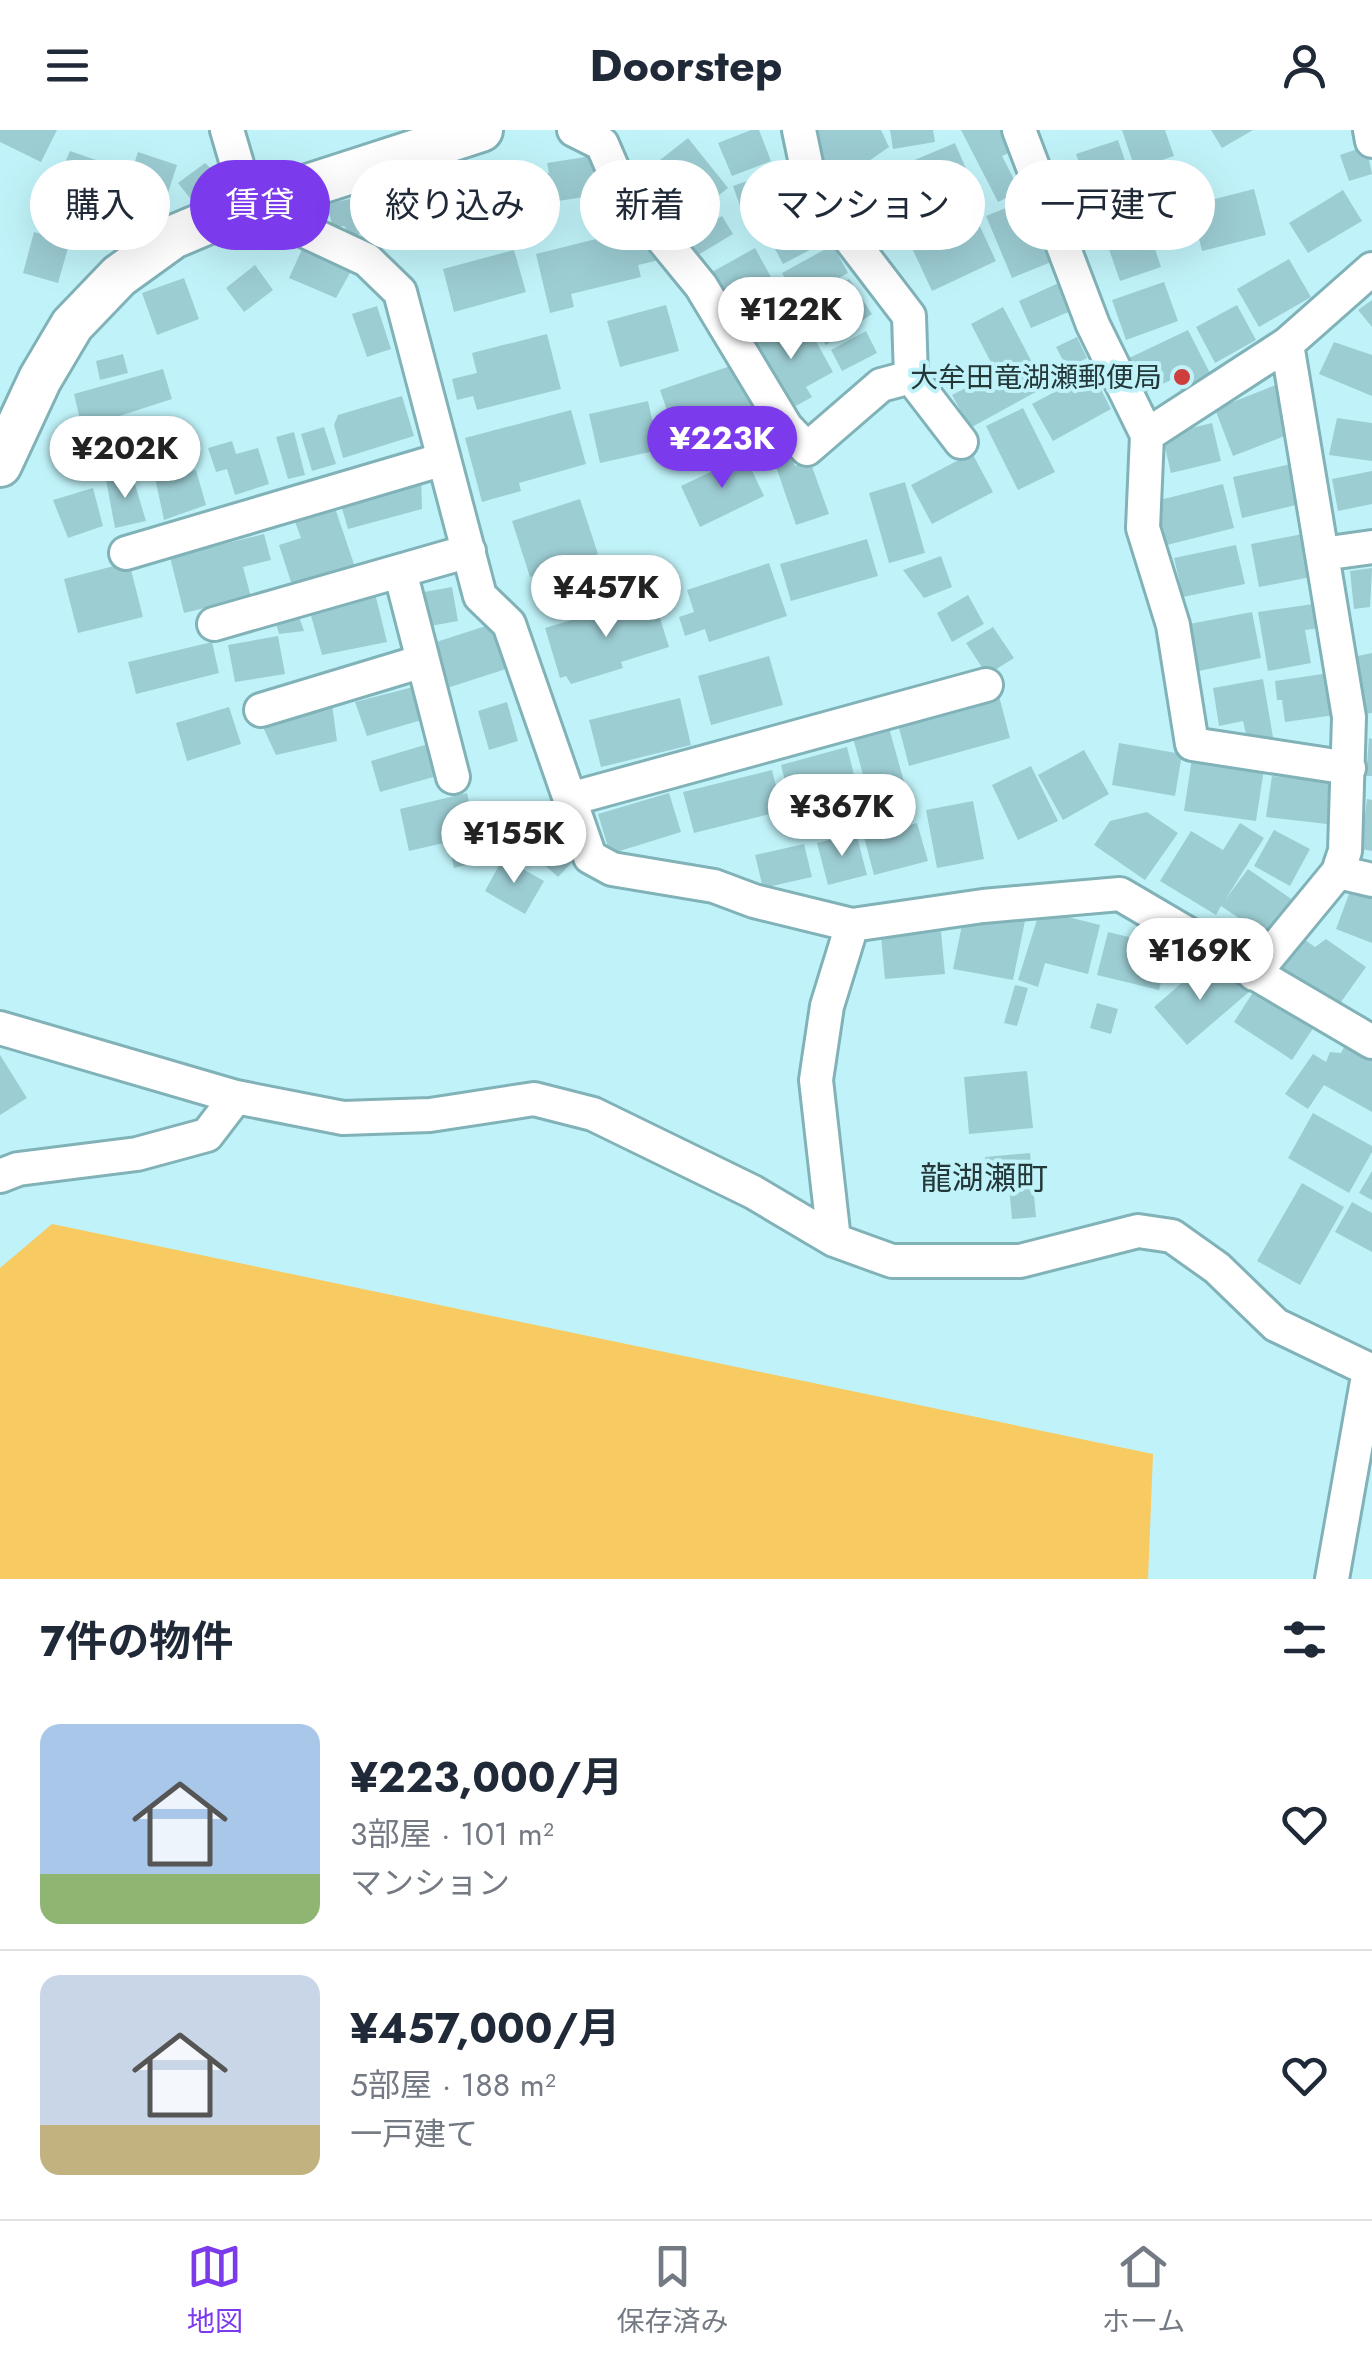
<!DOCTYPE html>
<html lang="ja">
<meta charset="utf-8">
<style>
body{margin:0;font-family:Jost,"Noto Sans JP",sans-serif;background:#f6f6f7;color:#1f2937;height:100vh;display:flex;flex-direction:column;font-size:38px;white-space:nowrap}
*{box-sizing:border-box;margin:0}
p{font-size:32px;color:#747a83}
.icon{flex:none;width:55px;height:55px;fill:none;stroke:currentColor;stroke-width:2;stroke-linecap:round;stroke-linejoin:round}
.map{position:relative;height:1449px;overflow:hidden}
.sheet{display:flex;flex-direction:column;background:#fff;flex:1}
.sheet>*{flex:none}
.top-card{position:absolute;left:30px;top:30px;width:1312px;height:90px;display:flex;gap:20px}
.price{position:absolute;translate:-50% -85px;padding:0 22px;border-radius:35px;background:#fff;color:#222;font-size:32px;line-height:65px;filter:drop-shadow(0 2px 5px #0008)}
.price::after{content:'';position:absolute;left:50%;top:60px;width:30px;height:22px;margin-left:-15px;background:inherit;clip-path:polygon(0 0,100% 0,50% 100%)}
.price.on{background:#7c3aed;color:#fff}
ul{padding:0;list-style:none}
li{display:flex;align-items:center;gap:30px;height:250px;padding:0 40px}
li+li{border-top:2px solid #e0e1e3}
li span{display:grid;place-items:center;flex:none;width:280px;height:200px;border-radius:20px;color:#555}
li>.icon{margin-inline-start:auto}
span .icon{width:120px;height:120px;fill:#fffc;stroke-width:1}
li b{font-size:42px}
h2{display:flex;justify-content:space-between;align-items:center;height:120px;padding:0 40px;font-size:42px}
.tag{padding:0 35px;border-radius:45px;background:#fff;box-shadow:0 10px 40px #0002;font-size:35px;line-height:90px}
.tag.on{background:#7c3aed;color:#fff}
header{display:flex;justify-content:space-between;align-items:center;height:130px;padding:0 40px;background:#fff;font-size:45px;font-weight:700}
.dock{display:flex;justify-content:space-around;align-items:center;height:140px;border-top:2px solid #e0e1e3;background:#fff;font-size:28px;color:#747a83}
.dock a{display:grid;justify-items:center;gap:5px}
.dock .on{color:#7c3aed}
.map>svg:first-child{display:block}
.green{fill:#f7ca62}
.building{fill:#9ccdd3}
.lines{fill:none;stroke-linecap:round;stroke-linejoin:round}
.minor-casing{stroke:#81b2b8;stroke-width:38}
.tertiary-casing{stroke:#81b2b8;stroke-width:48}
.minor{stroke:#fff;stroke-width:32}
.tertiary{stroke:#fff;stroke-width:42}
.poi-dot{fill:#cd3e3c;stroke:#c0f3f9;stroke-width:4}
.labels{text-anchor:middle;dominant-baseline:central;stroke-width:8;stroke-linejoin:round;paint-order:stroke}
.poi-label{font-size:28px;fill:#24383a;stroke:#c0f3f9;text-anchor:end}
.quarter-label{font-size:32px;fill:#24383a;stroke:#c0f3f9}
</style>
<header><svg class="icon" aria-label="menu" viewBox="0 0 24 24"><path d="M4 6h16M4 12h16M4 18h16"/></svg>Doorstep<svg class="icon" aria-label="person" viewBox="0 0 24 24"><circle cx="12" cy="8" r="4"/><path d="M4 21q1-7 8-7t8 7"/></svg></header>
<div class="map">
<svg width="1372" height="1449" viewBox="0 0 1372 1449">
<rect width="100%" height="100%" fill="#c0f3f9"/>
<!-- green -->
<path class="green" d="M52 1094 1153 1324 1148 1449H0V1138Z"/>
<!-- building -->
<path class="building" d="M0 0H57L41 32 0 12Z
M751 0H759L771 31 732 46 718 13Z
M809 0H881L889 17 849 45 819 39Z
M890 0H933L935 12 893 19Z
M961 0H1011L1020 18 1002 26 1020 61 998 72Z
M1122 0H1165L1174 26 1135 39Z
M1211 0H1253L1222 18Z
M688 8 728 58 705 76 696 65 669 88 637 48Z
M1118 10 1161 137 1120 151 1076 24Z
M955 13 967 41 852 89 841 61Z
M1366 16 1372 44 1349 51 1340 25Z
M70 21 119 38 100 69 56 53Z
M138 22 177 35 166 69 127 56Z
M598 25 604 64 545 73 541 45 549 43 547 33Z
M461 32 474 74 409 93 396 52Z
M205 33 222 49 194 73 178 53Z
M779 40 792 77 746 93 733 56Z
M1254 59 1266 105 1202 121 1191 75Z
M1343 60 1362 91 1308 123 1289 93Z
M373 64 376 73 398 67 407 104 368 113 360 104 352 106 344 96 333 98 327 74Z
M1035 66 1061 128 1012 148 986 86Z
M94 76 120 95 98 119 71 97Z
M799 82 827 111 783 134 765 100Z
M722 86 733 104 693 128 682 110Z
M976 88 996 131 932 161 912 118Z
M644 97 664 129 638 135 641 147 571 164 574 177 550 183 536 124Z
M34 102 70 111 58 153 23 143Z
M304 115 355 134 336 168 289 148Z
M833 115 848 143 798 171 782 143Z
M755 118 783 169 752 186 742 168 723 178 705 146Z
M514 120 526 162 454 182 443 139Z
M1289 129 1311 167 1259 197 1237 159Z
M255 135 273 160 244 182 226 158Z
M184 148 199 189 157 205 142 163Z
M849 149 872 184 826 215 803 180Z
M1061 152 1073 180 1031 198 1019 171Z
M1164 152 1178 191 1126 210 1112 170Z
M1372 170V197L1358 180Z
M666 175 679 221 620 237 607 191Z
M1237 175 1256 210 1215 233 1196 197Z
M377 176 391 219 367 227 352 184Z
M1003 177 1045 257 970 298 952 265 996 242 971 194Z
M802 186 833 242 806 257 812 267 785 282 747 216Z
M1188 200 1213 249 1183 264 1175 248 1144 263 1127 229Z
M866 201 877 223 842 241 831 220Z
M547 204 561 259 477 280 473 266 457 270 452 249 477 243 472 223Z
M1077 207 1087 228 1067 238 1056 217Z
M1334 212 1372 225V266L1319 244Z
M123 224 128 243 100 250 96 231Z
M739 233 760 294 681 321 660 260Z
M163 239 172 269 82 298 74 264Z
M1092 242 1111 279 1053 311 1032 274Z
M1276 255 1295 302 1233 326 1215 279Z
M402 266 414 306 343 328 334 295 338 285Z
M648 271 659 320 600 333 589 284Z
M1023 278 1055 342 1018 360 986 296Z
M571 280 586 334 519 353 521 361 482 372 465 308Z
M1337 288 1372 293V331L1329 325Z
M1212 293 1221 331 1171 343 1162 305Z
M324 297 336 334 312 341 301 304Z
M294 302 305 345 288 349 276 307Z
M232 311 236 324 258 318 269 354 235 365 227 339 216 342 208 318Z
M789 319 795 336 810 331 829 384 796 395 772 325Z
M972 323 993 362 932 394 911 355Z
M745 326 764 366 700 397 681 356Z
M1291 334 1300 374 1242 388 1233 347Z
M170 337 174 348 196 340 206 375 164 390 154 343Z
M131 341 146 391 115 398 106 350Z
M1372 341V374L1338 381 1332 349Z
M421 345 422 379 348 399 339 368Z
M905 352 925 423 889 433 869 363Z
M1223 354 1234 398 1163 416 1152 372Z
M93 358 103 396 68 408 53 370Z
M580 369 598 424 530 447 512 391Z
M334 375 356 440 294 461 279 415 301 408 294 389Z
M1308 403 1316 446 1259 457 1251 414Z
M264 404 271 430 243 437 251 467 184 483 170 427Z
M867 409 878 446 791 471 780 434Z
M1236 415 1245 454 1183 467 1174 428Z
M941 426 952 457 924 468 903 440Z
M129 432 143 487 78 503 64 449Z
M769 433 787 486 709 512 705 499 685 506 679 487 694 482 687 460Z
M1372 438 1370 477 1354 479 1350 441Z
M452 457 458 491 430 496 424 462Z
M375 463 387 512 322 525 310 482Z
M968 465 984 494 952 512 937 483Z
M653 466 669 517 621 532 623 538 571 554 566 546 560 548 545 498Z
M1327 472 1331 497 1305 500 1311 533 1268 541 1258 482Z
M295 475 304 501 279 504 273 483Z
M1252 482 1261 528 1194 542 1184 495Z
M492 494 506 539 447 558 433 513Z
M993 497 1014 528 987 545 966 513Z
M278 506 285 544 235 552 228 515Z
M212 512 219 543 136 564 128 532Z
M1372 523V583L1358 585 1348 528Z
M769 526 783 575 711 595 698 546Z
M1336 542 1342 584 1285 592 1282 570H1277L1275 551Z
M1263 549 1274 613 1249 618 1243 591 1219 596 1213 558Z
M413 557 425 589 367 606 355 572Z
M999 566 1010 608 909 636 898 594Z
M680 568 691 615 601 637 589 590Z
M507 572 518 611 489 620 478 581Z
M332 574 337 611 276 625 262 595Z
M229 577 241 614 187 631 176 593Z
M889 598 906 659 870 670 853 608Z
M1369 608 1372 609V646H1366Z
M1119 613 1182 624 1175 666 1112 655Z
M428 614 437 646 380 662 371 631Z
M847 617 857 657 791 675 781 635Z
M1084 620 1109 664 1063 690 1038 645Z
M1192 628 1264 639 1256 691 1184 681Z
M1031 636 1058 691 1018 710 992 655Z
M772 640 782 681 694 703 683 662Z
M1272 646 1333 653 1327 694 1266 687Z
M467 663 482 731 454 738 448 712 409 721 400 679Z
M669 663 681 702 610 724 598 684Z
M1367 669 1372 670V721L1361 719Z
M973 671 984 729 937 738 926 680Z
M1147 682 1178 703 1145 750 1094 715 1110 691Z
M917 693 928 731 874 745 864 707Z
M1240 693 1264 708 1225 770 1248 739 1300 775 1274 812 1221 776 1216 785 1160 751 1191 701 1223 720Z
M548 700 577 727 558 747 528 720Z
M1274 700 1310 719 1290 756 1254 736Z
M856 703 867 745 828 755 817 713Z
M804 714 812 747 763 758 755 725Z
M503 728 544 751 525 784 485 761Z
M1352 756 1372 764V813L1336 799Z
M1040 780 1100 795 1088 844 1045 833 1038 857 1018 850Z
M1027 781 1013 850 953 839 963 790Z
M941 801 945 844 885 849 881 806Z
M1108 802 1171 817 1159 860 1097 845Z
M1301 807 1315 817 1326 809 1366 837 1336 879 1279 839Z
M1227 837 1249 862 1187 915 1154 877 1199 838 1211 852Z
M1015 855 1028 858 1017 896 1004 893Z
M1257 856 1316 894 1292 930 1234 892Z
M1097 873 1118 879 1111 904 1090 898Z
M1348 910 1372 924V982L1324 955 1308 979 1285 964 1313 924 1326 932 1330 922 1341 923Z
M0 925 27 968 0 985Z
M1027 941 1033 998 969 1004 964 947Z
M1313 983 1372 1016V1022L1349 1063 1288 1028Z
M1030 1023 1036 1087 1012 1089 1009 1056 988 1059 985 1027Z
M1372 1041V1070L1359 1063Z
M1302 1053 1344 1077 1300 1155 1257 1131Z
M1352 1072 1372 1083V1122L1335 1102Z"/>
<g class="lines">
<defs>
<path id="minor" d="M227 0 249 75 367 130 400 162 480 466 509 494 590 727 612 739 714 756 754 771 852 795 983 776 1120 764 1372 912
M574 0 602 14 621 58 701 156 786 297 807 319 881 255 911 247 961 312
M799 0 809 48 825 76 909 186 911 247
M1019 0 1093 195 1147 305 1143 398 1173 495 1192 614 1349 638
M1370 0 1372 11
M1147 305 1287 214 1372 139
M126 423 444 329
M1322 424 1372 417
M400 441 453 647
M214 494 469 421
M261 580 423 531
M570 669 986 555
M1338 742 1372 750
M1254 844 1338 742 1345 721 1349 587 1287 214
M0 898 236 967 343 988 430 985 534 969 593 984 753 1062 834 1110 892 1131H1020L1138 1101 1172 1106 1217 1138 1276 1195 1372 1241
M0 1046 18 1039 137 1024 207 1005 236 967
M834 1110 816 950 827 876 852 795
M1332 1449 1369 1240"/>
<path id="tertiary" d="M0 335 40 249 72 195 119 146 173 107 249 75 481 0"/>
</defs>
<!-- minor casing -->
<use href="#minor" class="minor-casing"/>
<!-- tertiary casing -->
<use href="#tertiary" class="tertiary-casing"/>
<!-- minor -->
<use href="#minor" class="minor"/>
<!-- tertiary -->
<use href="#tertiary" class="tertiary"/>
</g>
<!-- markers -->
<circle class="poi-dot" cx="1182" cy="247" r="10"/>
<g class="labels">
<!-- poi labels -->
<g class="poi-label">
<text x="1162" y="247">大牟田竜湖瀬郵便局</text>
</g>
<!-- quarter labels -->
<g class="quarter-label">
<text x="984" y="1048">龍湖瀬町</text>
</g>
</g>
</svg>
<b class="price" style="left:791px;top:232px">¥122K</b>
<b class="price on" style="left:722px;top:361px">¥223K</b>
<b class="price" style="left:125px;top:371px">¥202K</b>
<b class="price" style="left:606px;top:510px">¥457K</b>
<b class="price" style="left:842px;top:729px">¥367K</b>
<b class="price" style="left:514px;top:756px">¥155K</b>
<b class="price" style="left:1200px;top:873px">¥169K</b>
<div class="top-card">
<a class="tag">購入</a>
<a class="tag on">賃貸</a>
<a class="tag">絞り込み</a>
<a class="tag">新着</a>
<a class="tag">マンション</a>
<a class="tag">一戸建て</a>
</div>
</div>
<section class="sheet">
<h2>7件の物件<svg class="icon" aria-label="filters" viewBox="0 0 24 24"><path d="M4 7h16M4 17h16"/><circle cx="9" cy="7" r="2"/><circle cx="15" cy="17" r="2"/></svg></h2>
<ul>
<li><span style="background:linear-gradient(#a9c7e8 75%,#8fb573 0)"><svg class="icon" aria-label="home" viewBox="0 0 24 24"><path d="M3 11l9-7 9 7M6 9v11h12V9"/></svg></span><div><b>¥223,000/月</b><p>3部屋 · 101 m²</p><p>マンション</p></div><svg class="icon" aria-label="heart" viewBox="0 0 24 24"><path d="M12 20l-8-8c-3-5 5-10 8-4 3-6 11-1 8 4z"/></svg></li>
<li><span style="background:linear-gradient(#c9d6e8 75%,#c2b280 0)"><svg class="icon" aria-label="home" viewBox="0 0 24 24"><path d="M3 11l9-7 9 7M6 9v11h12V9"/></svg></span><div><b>¥457,000/月</b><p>5部屋 · 188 m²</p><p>一戸建て</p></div><svg class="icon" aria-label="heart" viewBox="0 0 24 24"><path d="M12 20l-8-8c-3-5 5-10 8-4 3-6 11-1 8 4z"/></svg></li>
</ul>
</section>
<nav class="dock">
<a class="on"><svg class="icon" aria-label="map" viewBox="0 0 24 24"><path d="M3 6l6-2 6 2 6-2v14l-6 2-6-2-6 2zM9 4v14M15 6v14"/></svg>地図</a>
<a><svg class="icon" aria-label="saved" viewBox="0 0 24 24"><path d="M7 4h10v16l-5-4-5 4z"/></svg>保存済み</a>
<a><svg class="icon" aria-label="home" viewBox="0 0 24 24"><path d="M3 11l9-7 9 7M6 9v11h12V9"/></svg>ホーム</a>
</nav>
